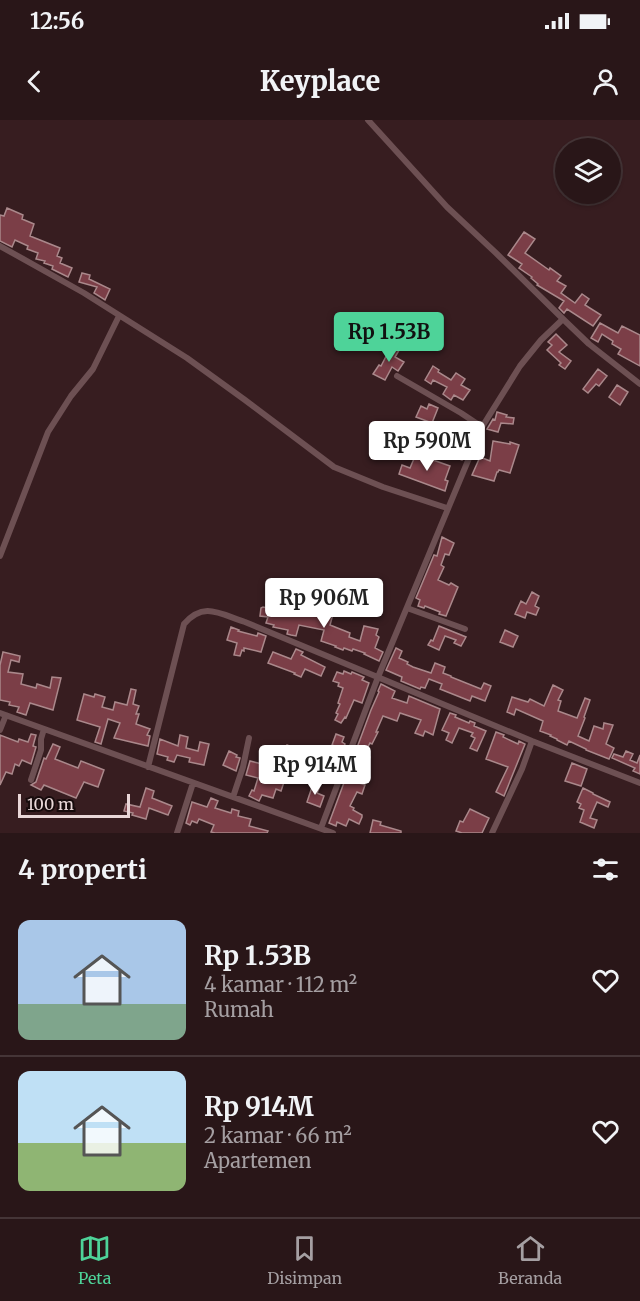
<!DOCTYPE html>
<html lang="id">
<meta charset="utf-8">
<style>
body{margin:0;font-family:Merriweather,serif;background:#311f21;color:#f1f3f6;height:100vh;display:flex;flex-direction:column;font-size:22px;white-space:nowrap}
*{box-sizing:border-box;margin:0}
p{font-size:20px;color:#a59fa2}
.icon{flex:none;width:33px;height:33px;fill:none;stroke:currentColor;stroke-width:2;stroke-linecap:round;stroke-linejoin:round}
.map{position:relative;height:713px;overflow:hidden}
.panel{display:flex;flex-direction:column;background:#291618;flex:1}
.panel>*{flex:none}
.buttons{position:absolute;left:555px;top:18px;display:grid;gap:12px}
.buttons a{display:grid;place-items:center;width:66px;height:66px;border-radius:50%;background:#291618;box-shadow:0 2px 4px #0004,0 0 0 2px #453537;font-size:30px}
.scale{position:absolute;left:18px;bottom:15px;width:112px;box-sizing:border-box;padding-left:6px;border:3px solid #e9d7d8;border-top:0;font-size:16px;line-height:21px;white-space:nowrap;color:#e9d7d8;-webkit-text-stroke:4px #170b0c;paint-order:stroke}
.price{position:absolute;translate:-50% -51px;padding:0 14px;border-radius:6px;background:#fff;color:#222;font-size:20px;line-height:39px;filter:drop-shadow(0 2px 3px #0008)}
.price::after{content:'';position:absolute;left:50%;top:36px;width:18px;height:14px;margin-left:-9px;background:inherit;clip-path:polygon(0 0,100% 0,50% 100%)}
.price.on{background:#4ed399;color:#111}
ul{padding:0;list-style:none}
li{display:flex;align-items:center;gap:18px;height:150px;padding:0 18px}
li+li{border-top:2px solid #453537}
li span{display:grid;place-items:center;flex:none;width:168px;height:120px;border-radius:12px;color:#555}
li>.icon{margin-inline-start:auto}
span .icon{width:72px;height:72px;fill:#fffc;stroke-width:1}
li b{font-size:26px}
h2{display:flex;justify-content:space-between;align-items:center;height:72px;padding:0 18px;font-size:26px}
.status{display:flex;justify-content:space-between;align-items:center;height:42px;padding:0 30px;background:#291618;direction:ltr}
.status svg{height:16px;fill:currentColor}
header{display:flex;justify-content:space-between;align-items:center;height:78px;padding:0 18px;background:#291618;font-size:27px;font-weight:800}
.dock{display:flex;justify-content:space-around;align-items:center;height:84px;border-top:2px solid #453537;background:#291618;font-size:16px;color:#a59fa2}
.dock a{display:grid;justify-items:center;gap:3px}
.dock .on{color:#4ed399}
.map>svg:first-child{display:block}
.building{fill:#7b3e47;stroke:#aa888b;stroke-width:1.5}
.lines{fill:none;stroke-linecap:round;stroke-linejoin:round}
.minor{stroke:#6d5053;stroke-width:6}
</style>
<div class="status"><b>12:56</b><svg viewBox="0 0 49 12"><path d="M0 12V9h3v3zM5 12V6h3v6zM10 12V3h3v9zM15 12V0h3v12zM26 1h20v11H26zM47 4h2v5h-2z"/></svg></div>
<header><svg class="icon" aria-label="back" viewBox="0 0 24 24"><path d="M15 5l-7 7 7 7"/></svg>Keyplace<svg class="icon" aria-label="person" viewBox="0 0 24 24"><circle cx="12" cy="8" r="4"/><path d="M4 21q1-7 8-7t8 7"/></svg></header>
<div class="map">
<svg width="640" height="713" viewBox="0 0 640 713">
<rect width="100%" height="100%" fill="#371d20"/>
<!-- building -->
<path class="building" d="M7 88 23 95 22 99 34 104 30 116 60 128 57 136 62 138 60 143 72 148 68 157 52 149 53 146 44 143 45 141 36 139 38 133 27 129 28 126 15 120 12 127 0 121V95L4 96Z
M524 112 535 119 525 133 549 150 550 148 561 156 557 161 566 166 561 173 575 183 582 174 589 179 585 185 601 195 593 206 567 189 564 193 559 188 564 181 537 165 538 164 531 158 532 157 519 148 522 144 508 135Z
M82 153 90 155 89 159 110 169 105 180 94 173 97 167 79 162Z
M600 203 618 213 622 206 640 215V246L618 234 621 229 612 224 613 221 602 214 598 222 591 218Z
M556 214 567 225 559 232 571 241 565 249 559 245 561 243 547 230 552 225 548 222Z
M393 223 401 227 395 237 404 242 398 251 392 247 385 260 373 254 379 245 381 246Z
M433 246 439 250 438 252 451 260 456 253 465 259 461 265 470 270 463 280 454 275 451 280 443 274 447 267 433 260 431 264 425 260Z
M598 249 607 256 599 266 596 264 588 273 583 269Z
M617 265 628 272 620 285 609 277Z
M429 284 438 288 432 303 416 297 421 286 427 289Z
M497 292 507 295 506 297 514 298 513 304 501 303 498 312 487 309 493 299 495 300Z
M449 303 457 305 456 309 472 314 462 340 454 337 457 330 435 321 439 312 446 315Z
M493 321 510 324V322L519 325 510 353 499 350 498 352H497L494 361 472 355 480 337 490 341Z
M416 334 450 346 445 360 448 361 445 371 399 354 402 345 410 348Z
M442 417 454 423 449 435 445 434 441 445 444 447 438 460 449 465 451 463 458 467 446 496 439 494 440 492 425 486 424 488 418 486 420 480 416 478 434 435 437 436Z
M532 472 539 476 535 486 539 488 536 495 527 492 525 498 515 494 521 481 526 484Z
M284 485 292 486 291 493 306 496 307 486 325 490V492L333 494 330 505 350 513 349 517 360 521 364 506 378 509 376 515 379 517 375 528 383 532 379 541 364 534 365 533 353 529 352 531 344 528 343 530 335 527 336 526 321 521 324 510 299 505 296 516 291 515 287 514 288 510 273 507 274 505 266 503 268 497 260 496 261 488 263 487 283 491Z
M439 506 466 517 461 526 454 523 456 520 445 516 439 530 428 525 431 520 433 521Z
M231 507 239 510 238 511 257 516 258 513 266 516 261 532 244 528V531L242 530 240 536 234 535 237 523 227 520Z
M505 510 518 516 513 527 500 522Z
M396 528 402 531 399 538 408 542 407 544 413 547 431 553 435 543 445 547 443 553 451 556V557L481 569 484 563 491 566 485 581 472 576 470 581 440 569 442 564 429 559 425 568 421 567 420 569 401 561 402 557 386 550Z
M296 529 303 532 301 535 325 547 321 556 305 549 301 557 294 554 295 553 268 543 273 532 291 539Z
M3 532 20 536 19 542 11 540 8 552 23 554 21 564 36 568 37 564 50 568 52 557 61 558 53 590 30 583 26 595 17 592 19 587 9 585 10 582 0 580V545Z
M344 551 351 554 352 552 364 557 362 560 369 563 362 583 354 580 346 598 345 597 341 603 335 600 338 594 336 593 340 584 338 583 343 568 338 566 339 563 333 561 337 552 343 554Z
M381 564 395 571 392 578 407 583 409 576 440 589 433 615 425 611 423 616 415 613 421 600 400 593 397 601 383 596 376 612H378L372 624 370 623 364 634 370 637 359 663 365 665 362 674 357 672 350 686 354 688 353 690 362 695V697L359 704 349 699 346 706 337 702 336 706 329 703 371 590 379 572 378 571Z
M553 565 563 570 558 580 561 581 558 591 577 598 585 578 590 580 584 597 585 598 578 616 589 621 594 606 603 609 604 603 613 605 606 624 614 628 609 639 586 630V629L569 621 567 625 557 620V619L550 616 551 615 540 611 543 601 516 589 514 595 507 592 512 577 528 582 530 579 544 586Z
M131 569 136 570 133 584 139 586 136 594H139L136 604 150 609 147 615 150 616 148 626 114 618 120 603 108 599 101 624 95 622 100 607 77 600 84 574 94 577 95 574 105 577 102 587 113 590 115 582 127 585Z
M450 593 456 595 455 597 469 603 470 601 475 603 474 606 486 611 477 631 470 628 475 618 471 616 473 613 459 608 452 623 446 620 449 613 442 610Z
M496 612 504 615 503 617 518 624 519 621 525 624 504 676 496 672 508 647 486 639Z
M31 614 36 615 33 626 36 627 31 644 22 640 19 646 15 644 12 654 6 652 0 665V615L18 622 19 619 28 622Z
M336 614 344 617 342 622 345 624 340 636 338 635 331 649 319 644 322 637 329 640 335 626 332 625Z
M180 615 188 617 186 628 198 631 200 622 209 624 204 645 189 642 190 638 177 635 174 642 167 640 168 637 157 634 160 619 178 626Z
M53 624 60 627 55 639 78 648 81 641 104 650 98 667 84 662 76 678 44 665 41 670 31 665 36 662 44 638 46 639Z
M287 625 301 631 293 651 276 645 279 637H282Z
M229 631 237 635 236 637 240 638 236 651 223 645Z
M626 631 633 634 630 640 637 643 640 635V654L633 651 635 648 612 638 614 634 623 637Z
M264 639 272 641 267 656 284 662 281 671 276 669 273 678 262 675 259 681 249 676 252 670 254 671 258 658 246 655 250 641 262 644Z
M572 643 587 649 581 666 565 661Z
M313 664 320 666 317 673 324 676 320 687 307 682Z
M146 668 154 671 152 678 172 686 168 695 149 688 146 699 132 695 133 693 124 691 126 684 140 687Z
M583 668 593 673V674L610 682 608 687 597 682 590 698 597 700 594 708 580 702 584 690 579 688 581 684 577 682Z
M211 678 218 681 215 688 231 693 232 689 239 691 238 696 251 699 249 706 268 711 267 713H215L211 712 214 705 199 699 197 703 192 701 190 705 186 703 192 682 207 687Z
M470 689 489 698 482 713H462L456 711 460 701 463 702Z
M373 700 381 702 380 705 401 711V713H370Z"/>
<g class="lines">
<!-- minor -->
<path class="minor" d="M368 0 447 87 497 134 563 199 589 224 640 264
M0 126 84 173 187 238 245 280 334 347 383 367 447 388
M397 256 461 293 482 307
M0 436 48 312 71 276 93 249 119 196
M407 488 465 509
M0 593 333 713
M0 610 6 595
M148 647 184 504C204 481 220 494 245 502L532 621 640 663
M31 660 41 630V619L44 609
M233 677 243 647 249 618
M321 708 378 557 482 307 520 246 541 220 563 199
M177 713 193 663
M492 713 522 649 532 621"/>
</g>
</svg>
<div class="buttons">
<a><svg class="icon" aria-label="layers" viewBox="0 0 24 24"><path d="M12 4l9 5-9 5-9-5zM3 14l9 5 9-5"/></svg></a>
</div>
<div class="scale">100 m</div>
<b class="price on" style="left:389px;top:243px">Rp 1.53B</b>
<b class="price" style="left:427px;top:352px">Rp 590M</b>
<b class="price" style="left:324px;top:509px">Rp 906M</b>
<b class="price" style="left:315px;top:676px">Rp 914M</b>
</div>
<section class="panel">
<h2>4 properti<svg class="icon" aria-label="filters" viewBox="0 0 24 24"><path d="M4 7h16M4 17h16"/><circle cx="9" cy="7" r="2"/><circle cx="15" cy="17" r="2"/></svg></h2>
<ul>
<li><span style="background:linear-gradient(#a9c7e8 70%,#7fa58c 0)"><svg class="icon" aria-label="home" viewBox="0 0 24 24"><path d="M3 11l9-7 9 7M6 9v11h12V9"/></svg></span><div><b>Rp 1.53B</b><p>4 kamar · 112 m²</p><p>Rumah</p></div><svg class="icon" aria-label="heart" viewBox="0 0 24 24"><path d="M12 20l-8-8c-3-5 5-10 8-4 3-6 11-1 8 4z"/></svg></li>
<li><span style="background:linear-gradient(#bfe0f5 60%,#8fb573 0)"><svg class="icon" aria-label="home" viewBox="0 0 24 24"><path d="M3 11l9-7 9 7M6 9v11h12V9"/></svg></span><div><b>Rp 914M</b><p>2 kamar · 66 m²</p><p>Apartemen</p></div><svg class="icon" aria-label="heart" viewBox="0 0 24 24"><path d="M12 20l-8-8c-3-5 5-10 8-4 3-6 11-1 8 4z"/></svg></li>
</ul>
</section>
<nav class="dock">
<a class="on"><svg class="icon" aria-label="map" viewBox="0 0 24 24"><path d="M3 6l6-2 6 2 6-2v14l-6 2-6-2-6 2zM9 4v14M15 6v14"/></svg>Peta</a>
<a><svg class="icon" aria-label="saved" viewBox="0 0 24 24"><path d="M7 4h10v16l-5-4-5 4z"/></svg>Disimpan</a>
<a><svg class="icon" aria-label="home" viewBox="0 0 24 24"><path d="M3 11l9-7 9 7M6 9v11h12V9"/></svg>Beranda</a>
</nav>
